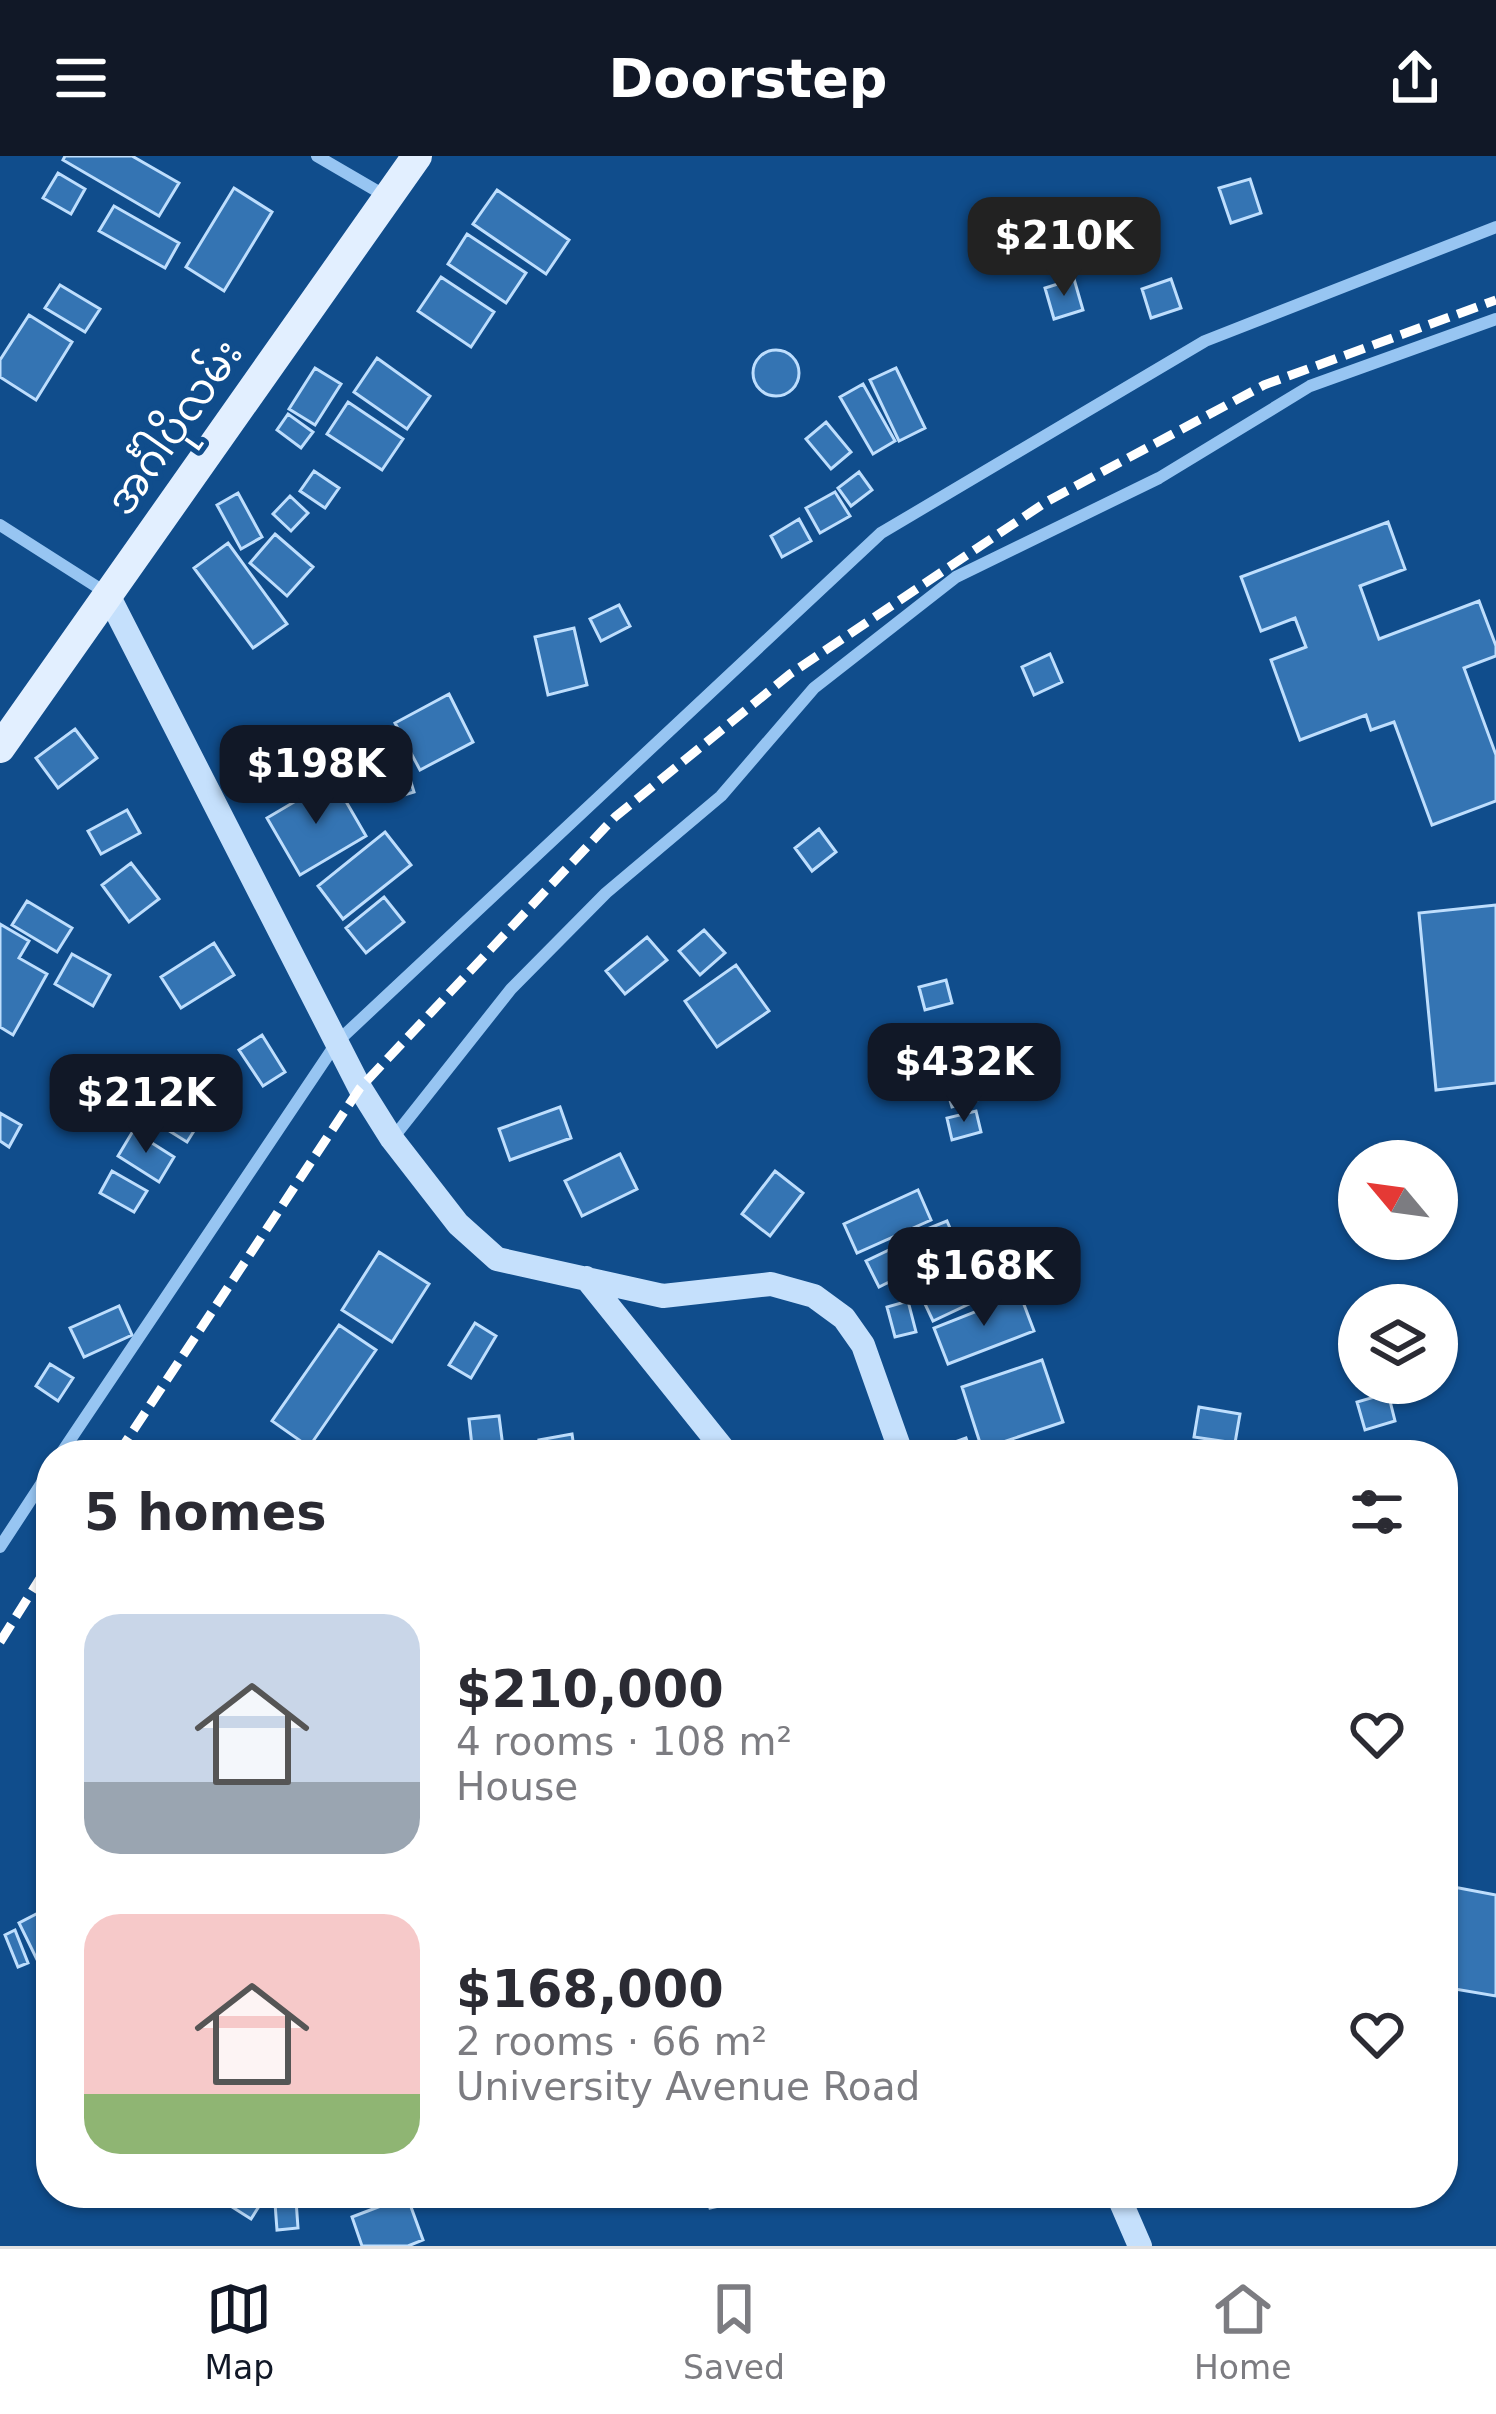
<!DOCTYPE html>
<meta charset="utf-8">
<style>
body{margin:0;font-family:"DejaVu Sans","Noto Sans Myanmar",sans-serif;background:#f7f7f7;color:#2b2b33;height:100vh;display:flex;flex-direction:column;font-size:45px;white-space:nowrap}
*{box-sizing:border-box;margin:0}
p{font-size:39px;color:#7c7c81}
.icon{flex:none;width:66px;height:66px;fill:none;stroke:currentColor;stroke-width:2;stroke-linecap:round;stroke-linejoin:round}
.map{position:relative;flex:1;overflow:hidden}
.panel{position:absolute;left:36px;top:1284px;width:1422px;height:768px;display:flex;flex-direction:column;background:#fff;border-radius:48px;box-shadow:0 3px 9px #0004}
.panel>*{flex:none}
.needle{width:78px;rotate:299deg}
.buttons{position:absolute;left:1338px;top:984px;display:grid;gap:24px}
.buttons a{display:grid;place-items:center;width:120px;height:120px;border-radius:50%;background:#fff;box-shadow:0 3px 9px #0004;font-size:60px}
.price{position:absolute;translate:-50% -102px;padding:0 27px;border-radius:24px;background:#111827;color:#fff;font-size:39px;line-height:78px;filter:drop-shadow(0 3px 6px #0008)}
.price::after{content:'';position:absolute;left:50%;top:72px;width:36px;height:27px;margin-left:-18px;background:inherit;clip-path:polygon(0 0,100% 0,50% 100%)}
.price.active{background:#222;color:#fff}
ul{padding:0;list-style:none}
li{display:flex;align-items:center;gap:36px;height:300px;padding:0 48px}
li span{display:grid;place-items:center;flex:none;width:336px;height:240px;border-radius:36px;color:#555}
li>.icon{margin-inline-start:auto}
span .icon{width:144px;height:144px;fill:#fffc;stroke-width:1}
li b{font-size:51px}
h2{display:flex;justify-content:space-between;align-items:center;height:144px;padding:0 48px;font-size:51px}
header{display:flex;justify-content:space-between;align-items:center;height:156px;padding:0 48px;background:#111827;color:#fff;font-size:54px;font-weight:600}
.tab-bar{display:flex;justify-content:space-around;align-items:center;height:168px;border-top:3px solid #e1e1e2;background:#fff;font-size:33px;color:#7c7c81}
.tab-bar a{display:grid;justify-items:center;gap:6px}
.tab-bar .active{color:#111827}
.map>svg:first-child{display:block}
.building{fill:#3474b3;stroke:#bedefd;stroke-width:3}
.lines{fill:none;stroke-linecap:round;stroke-linejoin:round}
.street{stroke:#97c5f2;stroke-width:12}
.secondary{stroke:#c5e0fc;stroke-width:24}
.primary{stroke:#e2efff;stroke-width:30}
.rail{stroke:#fff;stroke-width:9;stroke-dasharray:21 9;stroke-linecap:butt}
.labels{text-anchor:middle;dominant-baseline:central;stroke-width:10;stroke-linejoin:round;paint-order:stroke}
.street-label{font-size:42px;fill:#fff;stroke:#104d8c}
</style>
<header><svg class="icon" aria-label="menu" viewBox="0 0 24 24"><path d="M4 6h16M4 12h16M4 18h16"/></svg>Doorstep<svg class="icon" aria-label="share" viewBox="0 0 24 24"><path d="M12 15V3M7 8l5-5 5 5M5 13v7h14v-7"/></svg></header>
<div class="map">
<svg width="1496" height="2090" viewBox="0 0 1496 2090">
<rect width="100%" height="100%" fill="#104d8c"/>
<!-- building -->
<path class="building" d="M65 0H132L179 27 159 60 63 4Z
M58 17 85 33 71 58 43 42Z
M1250 23 1261 57 1231 67 1219 32Z
M234 32 272 56 224 135 186 111Z
M497 34 569 84 546 118 473 68Z
M114 50 179 87 165 112 99 75Z
M467 78 526 117 506 147 448 108Z
M441 121 494 156 471 191 418 155Z
M1074 123 1083 154 1054 163 1045 132Z
M1171 123 1181 152 1151 162 1142 133Z
M60 129 100 153 85 176 45 152Z
M29 159 72 186 36 244 0 221V204Z
M753 217a23 23 0 1 1 46 0a23 23 0 1 1-46 0Z
M377 202 430 240 407 273 354 236Z
M315 212 341 228 315 269 289 253Z
M896 212 925 272 899 285 870 224Z
M863 228 895 285 873 298 840 241Z
M348 246 403 283 382 314 327 278Z
M288 258 313 276 301 292 277 274Z
M826 266 851 296 831 313 806 283Z
M314 315 339 332 325 352 300 335Z
M859 316 872 334 851 350 838 332Z
M835 336 850 360 820 377 806 352Z
M238 337 262 381 241 393 217 349Z
M290 340 308 357 291 375 273 358Z
M799 363 811 385 782 401 771 380Z
M1388 366 1405 413 1360 430 1379 483 1479 445 1496 490V500L1464 512 1496 599V645L1432 669 1394 566 1371 574 1366 559 1300 584 1271 504 1306 491 1295 462 1261 475 1241 421Z
M275 378 313 411 287 440 250 407Z
M228 387 287 468 253 492 194 412Z
M619 449 630 470 601 485 590 463Z
M574 472 587 529 548 539 535 481Z
M1050 498 1062 526 1034 539 1022 511Z
M449 538 473 586 420 614 395 567Z
M75 573 97 602 58 632 36 602Z
M398 584 414 636 388 644 372 593Z
M333 623 366 680 300 719 267 662Z
M127 654 140 677 101 698 88 675Z
M819 673 836 696 812 715 795 692Z
M385 676 411 709 343 763 318 730Z
M131 707 159 743 129 766 102 729Z
M384 741 404 766 366 797 346 772Z
M27 745 72 772 57 796 12 769Z
M1496 749V927L1436 934 1419 757Z
M0 768 29 785 19 802 47 818 13 879 0 871Z
M704 774 725 797 700 819 679 795Z
M647 781 667 804 625 838 606 815Z
M214 787 234 819 181 852 161 821Z
M72 798 110 819 93 850 55 828Z
M736 809 769 855 717 891 685 845Z
M946 824 952 847 925 854 919 831Z
M262 879 285 916 263 930 239 894Z
M972 923 977 944 952 951 946 931Z
M167 946 199 967 187 986 155 966Z
M560 951 571 982 510 1004 499 973Z
M976 955 981 976 952 984 947 962Z
M0 957 21 969 9 991 0 985Z
M133 975 174 1001 159 1026 118 1000Z
M620 998 637 1033 582 1060 565 1025Z
M112 1015 147 1035 134 1056 100 1037Z
M775 1015 803 1037 770 1080 742 1058Z
M918 1034 931 1064 857 1097 844 1068Z
M947 1065 958 1091 908 1112 897 1085Z
M889 1094 901 1120 879 1131 866 1105Z
M991 1095 1007 1130 933 1165 916 1129Z
M379 1096 429 1128 392 1186 342 1154Z
M1020 1138 1034 1175 948 1208 934 1172Z
M908 1145 916 1176 895 1181 887 1151Z
M119 1150 132 1179 84 1201 70 1172Z
M475 1167 496 1180 471 1222 449 1209Z
M339 1169 376 1194 309 1291 272 1265Z
M1042 1204 1063 1266 982 1293 962 1231Z
M50 1208 73 1222 58 1245 36 1230Z
M1388 1237 1395 1265 1365 1274 1357 1246Z
M1199 1251 1240 1258 1235 1287 1194 1281Z
M499 1260 504 1299H473L469 1263Z
M572 1278 575 1299H542L539 1284Z
M966 1282 972 1299H938L936 1293Z
M1443 1729 1496 1739V1840L1443 1831Z
M44 1754 51 1768 49 1828 19 1767Z
M15 1774 28 1807 18 1811 5 1779Z
M221 2037H252L263 2044 251 2063 218 2042Z
M706 2037H781L710 2052Z
M407 2040 423 2084 408 2090H362L352 2061Z
M296 2044 298 2072 277 2074 275 2047Z"/>
<g class="lines">
<!-- street -->
<path class="street" d="M317 0 389 42
M0 369 105 436
M393 982 511 833 606 737 721 640 814 532 956 421 1159 322 1310 230 1496 163
M60 1299 337 886 881 377 1205 185 1496 71
M0 1391 51 1313"/>
<!-- secondary -->
<path class="secondary" d="M107 437 360 932 392 983 458 1068 497 1103 663 1140 771 1128 814 1140 844 1162 863 1189 902 1299
M586 1122 728 1299
M1117 2037 1140 2090"/>
<!-- primary -->
<path class="primary" d="M0 592 417 0"/>
<!-- rail -->
<path class="rail" d="M117 1299 360 932 615 661 790 518 1046 346 1264 229 1496 144
M0 1486 51 1405"/>
</g>
<g class="labels">
<!-- street labels -->
<g class="street-label">
<text transform="translate(174 271) rotate(-55)">အင်္ဂါပိုလမ်း</text>
</g>
</g>
</svg>
<div class="buttons">
<a><svg class="needle" viewBox="-14 -14 28 28"><path d="M0-13l5 13h-10z" fill="#e53935"/><path d="M0 13l5-13h-10z" fill="#7c7c81"/></svg></a>
<a><svg class="icon" aria-label="layers" viewBox="0 0 24 24"><path d="M12 4l9 5-9 5-9-5zM3 14l9 5 9-5"/></svg></a>
</div>
<b class="price active" style="left:1064px;top:143px">$210K</b>
<b class="price" style="left:316px;top:671px">$198K</b>
<b class="price" style="left:964px;top:969px">$432K</b>
<b class="price" style="left:146px;top:1000px">$212K</b>
<b class="price" style="left:984px;top:1173px">$168K</b>
<section class="panel">
<h2>5 homes<svg class="icon" aria-label="filters" viewBox="0 0 24 24"><path d="M4 7h16M4 17h16"/><circle cx="9" cy="7" r="2"/><circle cx="15" cy="17" r="2"/></svg></h2>
<ul>
<li><span style="background:linear-gradient(#c9d6e8 70%,#9aa5b1 0)"><svg class="icon" aria-label="home" viewBox="0 0 24 24"><path d="M3 11l9-7 9 7M6 9v11h12V9"/></svg></span><div><b>$210,000</b><p>4 rooms · 108 m²</p><p>House</p></div><svg class="icon" aria-label="heart" viewBox="0 0 24 24"><path d="M12 20l-8-8c-3-5 5-10 8-4 3-6 11-1 8 4z"/></svg></li>
<li><span style="background:linear-gradient(#f6c9c9 75%,#8fb573 0)"><svg class="icon" aria-label="home" viewBox="0 0 24 24"><path d="M3 11l9-7 9 7M6 9v11h12V9"/></svg></span><div><b>$168,000</b><p>2 rooms · 66 m²</p><p>University Avenue Road</p></div><svg class="icon" aria-label="heart" viewBox="0 0 24 24"><path d="M12 20l-8-8c-3-5 5-10 8-4 3-6 11-1 8 4z"/></svg></li>
</ul>
</section>
</div>
<nav class="tab-bar">
<a class="active"><svg class="icon" aria-label="map" viewBox="0 0 24 24"><path d="M3 6l6-2 6 2 6-2v14l-6 2-6-2-6 2zM9 4v14M15 6v14"/></svg>Map</a>
<a><svg class="icon" aria-label="saved" viewBox="0 0 24 24"><path d="M7 4h10v16l-5-4-5 4z"/></svg>Saved</a>
<a><svg class="icon" aria-label="home" viewBox="0 0 24 24"><path d="M3 11l9-7 9 7M6 9v11h12V9"/></svg>Home</a>
</nav>
